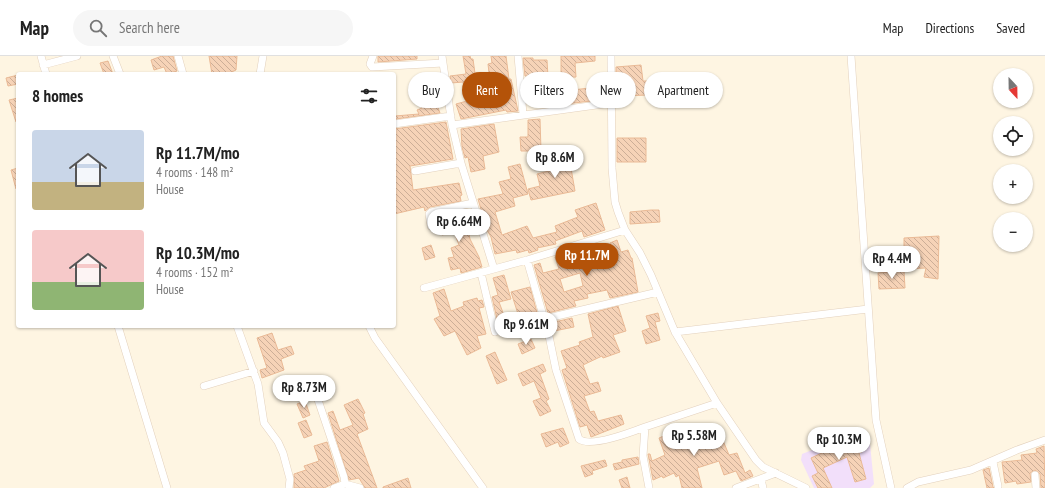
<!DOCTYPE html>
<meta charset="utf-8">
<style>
body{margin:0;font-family:"PT Sans Narrow",sans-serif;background:#f6f6f6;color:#222;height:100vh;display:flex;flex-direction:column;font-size:15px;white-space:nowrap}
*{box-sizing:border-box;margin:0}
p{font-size:13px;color:#767676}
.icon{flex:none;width:22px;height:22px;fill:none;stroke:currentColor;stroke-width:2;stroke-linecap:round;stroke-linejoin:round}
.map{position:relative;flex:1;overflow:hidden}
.details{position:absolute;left:16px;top:16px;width:380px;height:256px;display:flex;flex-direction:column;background:#fff;border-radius:4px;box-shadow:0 1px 3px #0004}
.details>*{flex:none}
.guide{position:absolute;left:408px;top:16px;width:380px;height:36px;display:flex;gap:8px}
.needle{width:26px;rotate:158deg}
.fabs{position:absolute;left:993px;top:12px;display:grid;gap:8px}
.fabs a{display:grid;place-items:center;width:40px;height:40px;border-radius:50%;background:#fff;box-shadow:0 1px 3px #0004;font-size:20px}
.price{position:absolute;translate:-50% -34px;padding:0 9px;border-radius:14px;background:#fff;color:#222;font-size:13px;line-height:26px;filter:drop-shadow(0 1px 2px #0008)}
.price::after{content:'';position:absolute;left:50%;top:24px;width:12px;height:9px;margin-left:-6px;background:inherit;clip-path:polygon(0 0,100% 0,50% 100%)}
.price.on{background:#b45309;color:#fff}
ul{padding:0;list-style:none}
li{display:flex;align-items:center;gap:12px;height:100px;padding:0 16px}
li span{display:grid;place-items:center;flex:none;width:112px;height:80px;border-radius:4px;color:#555}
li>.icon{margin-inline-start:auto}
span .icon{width:48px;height:48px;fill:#fffc;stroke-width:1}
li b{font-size:17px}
h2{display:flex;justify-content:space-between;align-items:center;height:48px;padding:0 16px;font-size:17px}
.pill{padding:0 14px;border-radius:18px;background:#fff;box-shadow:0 1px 3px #0004;font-size:14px;line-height:36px}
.pill.on{background:#b45309;color:#fff}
header{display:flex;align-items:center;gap:24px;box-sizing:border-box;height:56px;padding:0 20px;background:#fff;border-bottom:1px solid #e0e0e0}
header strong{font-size:19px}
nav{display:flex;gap:22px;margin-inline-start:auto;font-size:14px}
.search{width:280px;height:36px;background:#f6f6f6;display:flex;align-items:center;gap:10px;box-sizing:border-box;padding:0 14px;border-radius:22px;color:#767676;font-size:15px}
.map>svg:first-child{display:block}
.education{fill:#f2dffa}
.building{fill:url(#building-back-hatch);stroke:#eaba96;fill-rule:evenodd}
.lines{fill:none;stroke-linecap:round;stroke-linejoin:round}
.street-casing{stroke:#e3d1bd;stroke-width:8}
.street{stroke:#fff;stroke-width:7}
</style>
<header>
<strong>Map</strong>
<div class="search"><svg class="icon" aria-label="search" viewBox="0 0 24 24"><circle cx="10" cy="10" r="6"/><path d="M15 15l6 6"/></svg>Search here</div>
<nav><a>Map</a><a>Directions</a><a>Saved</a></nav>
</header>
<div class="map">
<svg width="1045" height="432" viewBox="0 0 1045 432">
<defs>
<pattern id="building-back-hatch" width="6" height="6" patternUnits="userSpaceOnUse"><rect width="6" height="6" fill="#f6d3b7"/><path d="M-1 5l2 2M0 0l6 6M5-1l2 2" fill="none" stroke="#ccae97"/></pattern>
</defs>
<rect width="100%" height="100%" fill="#fef5e2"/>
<!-- education -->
<path class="education" d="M855 377 864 380 870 388 874 428 870 432H814L801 404 802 398Z"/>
<!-- building -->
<path class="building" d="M162 0H173L177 15 167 18 164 11 154 14 151 4Z
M209 0H237L236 14 227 18H212Z
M378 0H417V3L378 6Z
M463 0H470L471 3H473L477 32H476L480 46 492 43 488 8 492 7 491 0H506L509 23H511L518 55 507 56 506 54 461 63 456 48 467 45 463 26 451 27 450 20 466 18Z
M561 0H595V5L575 7 576 21 561 22Z
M523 2H533V4H547L548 21 525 20Z
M108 5 113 18H104L100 7Z
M641 9 643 25H647L648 39 620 40 619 25H616V11Z
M18 19V28L8 30 6 22Z
M429 28 440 57 396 63 395 60 419 58 417 54 422 52 415 34Z
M590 32 591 45 565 48 563 35Z
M18 42V66H16L9 44Z
M540 63 541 95H521L520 81H528V64Z
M446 66 453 103 410 110 413 134 459 127 462 139 460 140 461 145 430 151 425 155 424 151 394 158V73Z
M494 68 499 96 483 100 485 113 471 116 468 101 465 102 462 91 461 73Z
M617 82H646V106H617Z
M568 95 575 135 531 144 528 133 540 130 537 118 557 113 555 98Z
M520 108 528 138 513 142 515 150 495 156 502 179 527 170 533 182 557 176 555 170 578 161 575 154 596 147 605 174 584 181 582 175 555 185 556 188 537 192 538 194 529 197 528 194 517 197 516 194 495 198 491 181 487 174 478 143 503 138 499 126 511 123 508 111Z
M18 112V132L16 133 11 114Z
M651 154H659L660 166 630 168V156Z
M461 155 464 176 468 174 470 183 479 201 482 211 461 217 460 212 451 214 448 202 454 201 451 192 459 189 454 176 442 179 440 168 436 169 434 160Z
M939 180 938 223 924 221 926 212 904 213V182Z
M617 184 621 196 628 194 631 202H632L638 236 610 242 607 234 587 238 588 242 574 245 576 250 548 257 534 209 540 207 543 217 559 213 555 201 594 189 598 203 614 197 610 187ZM580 217 583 230 564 236 560 223Z
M431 189 435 201 425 204 422 192Z
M904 215 905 232 879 233 878 217Z
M504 219 511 243 499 246 505 262 518 258 511 236 530 231 542 275 537 277 533 265 499 272 492 241 498 239 493 222Z
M444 233 451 255 464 250 463 246 477 242 478 245 482 244 484 251 479 252 486 278 477 280 481 292 467 299 455 275 444 280 434 263 440 260 433 237Z
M618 250 626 275 613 279 620 296 603 302 602 300 583 309 590 328 598 326 601 335 584 340 590 356 594 355 598 365 621 359 624 368 591 381 587 369 580 371 562 314 567 312 561 295 580 289 579 286 593 281 588 258Z
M658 257 660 265 655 266 660 284 646 288 642 275 650 272 646 260Z
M572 262 574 271 554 275 550 267Z
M272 277 278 294 291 290 294 298 281 303 284 314 262 322 260 314 267 312 257 282Z
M531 283 535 292 522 298 518 288Z
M495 296 507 324 497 328 486 300Z
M543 308 546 315 540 318 549 343 546 345 551 355 540 360 533 345 541 342 534 325 523 330 518 318Z
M358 343 365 357 363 358 368 373 357 378 377 432H365L359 422 349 424 328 357 333 355 340 374 353 369 344 349Z
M305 345 310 359 303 362 297 348Z
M306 364 312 379 304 382 298 367Z
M693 368 698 381 710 376 711 379 719 375 729 399 737 397 745 417 750 414 753 420 741 425 736 415 724 419 719 405 697 412 702 432H682L679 419 676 421 674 417 663 422 662 420 653 424 648 398H650L652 405 665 399 659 382Z
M563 372 569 387 560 391 558 386 546 391 541 378Z
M855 378 862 396 859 397 866 423 855 426 847 401 823 412 832 432H818L812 420 818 417 811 402 846 386 845 383Z
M327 386 339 425 324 432H294V418L306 414 304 410 319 405 314 390Z
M1044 390 1045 432H1041L1040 418 1035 414 1030 417 1031 426 1017 428 1016 425 1005 427 1002 406 1022 404 1021 399 1037 397 1036 393Z
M638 401 639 408 615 414 613 408 622 406V404Z
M605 404 607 410 592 415 593 418 585 421 581 410Z
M989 412 993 431 994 432H987L983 414Z
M627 421 630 432H622L619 424Z
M408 422 411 432H383V431Z"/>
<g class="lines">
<defs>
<path id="street" d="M41 0 46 18
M113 0 120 18
M178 0 183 18
M373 0 370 8 372 11 443 7
M442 0 452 69 461 107 494 213 527 204 625 174
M518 0 523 58
M611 0 612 112 615 146 618 156 625 174 640 197 651 219 675 276 717 347 756 404 763 411 806 432
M851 0 876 364 891 432
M43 9 77 0
M260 18 263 0
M394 68 451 60
M452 69 611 47
M415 115 461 107
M431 170 429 158 431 156 473 147
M527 204 549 280 556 314 579 383C590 392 632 376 645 371
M481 217 495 276
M424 232 494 213
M544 263 658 236
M118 270 167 432
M237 270 258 328 264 367 278 386 283 397 290 423 289 432
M369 270 375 282 483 432
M675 276 868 253
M204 330 254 315
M314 332 344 421 345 428 334 432
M993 406 998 430
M1035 419 1036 432
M761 423 763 432
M345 428 360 432
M649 432 643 400 645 371 717 347
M736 432 776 417
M907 432 918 426 971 414 1017 394 1045 384"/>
</defs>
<!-- street casing -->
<use href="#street" class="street-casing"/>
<!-- street -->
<use href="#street" class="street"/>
</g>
</svg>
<div class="fabs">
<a><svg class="needle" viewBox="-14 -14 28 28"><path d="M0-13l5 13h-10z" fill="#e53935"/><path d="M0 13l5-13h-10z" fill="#767676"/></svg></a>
<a><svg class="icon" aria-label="locate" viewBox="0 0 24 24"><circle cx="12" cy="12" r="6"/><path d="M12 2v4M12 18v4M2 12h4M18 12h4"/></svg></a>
<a>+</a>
<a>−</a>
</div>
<b class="price" style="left:555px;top:123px">Rp 8.6M</b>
<b class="price" style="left:459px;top:187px">Rp 6.64M</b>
<b class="price on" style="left:587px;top:221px">Rp 11.7M</b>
<b class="price" style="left:892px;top:224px">Rp 4.4M</b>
<b class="price" style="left:526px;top:290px">Rp 9.61M</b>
<b class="price" style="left:304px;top:353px">Rp 8.73M</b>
<b class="price" style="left:694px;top:401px">Rp 5.58M</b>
<b class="price" style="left:839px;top:405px">Rp 10.3M</b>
<div class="guide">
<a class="pill">Buy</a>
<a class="pill on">Rent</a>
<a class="pill">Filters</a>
<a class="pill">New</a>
<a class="pill">Apartment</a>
</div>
<section class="details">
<h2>8 homes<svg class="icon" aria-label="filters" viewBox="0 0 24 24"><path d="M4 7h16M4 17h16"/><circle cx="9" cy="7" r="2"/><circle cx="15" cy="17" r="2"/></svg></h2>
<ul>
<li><span style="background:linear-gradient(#c9d6e8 65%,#c2b280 0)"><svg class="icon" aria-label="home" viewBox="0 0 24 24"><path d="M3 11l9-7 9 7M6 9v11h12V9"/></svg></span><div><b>Rp 11.7M/mo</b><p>4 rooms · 148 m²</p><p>House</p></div></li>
<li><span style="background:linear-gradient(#f6c9c9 65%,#8fb573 0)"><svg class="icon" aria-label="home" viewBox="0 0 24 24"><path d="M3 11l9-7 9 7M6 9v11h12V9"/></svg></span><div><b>Rp 10.3M/mo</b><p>4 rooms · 152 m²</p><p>House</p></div></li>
</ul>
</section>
</div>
